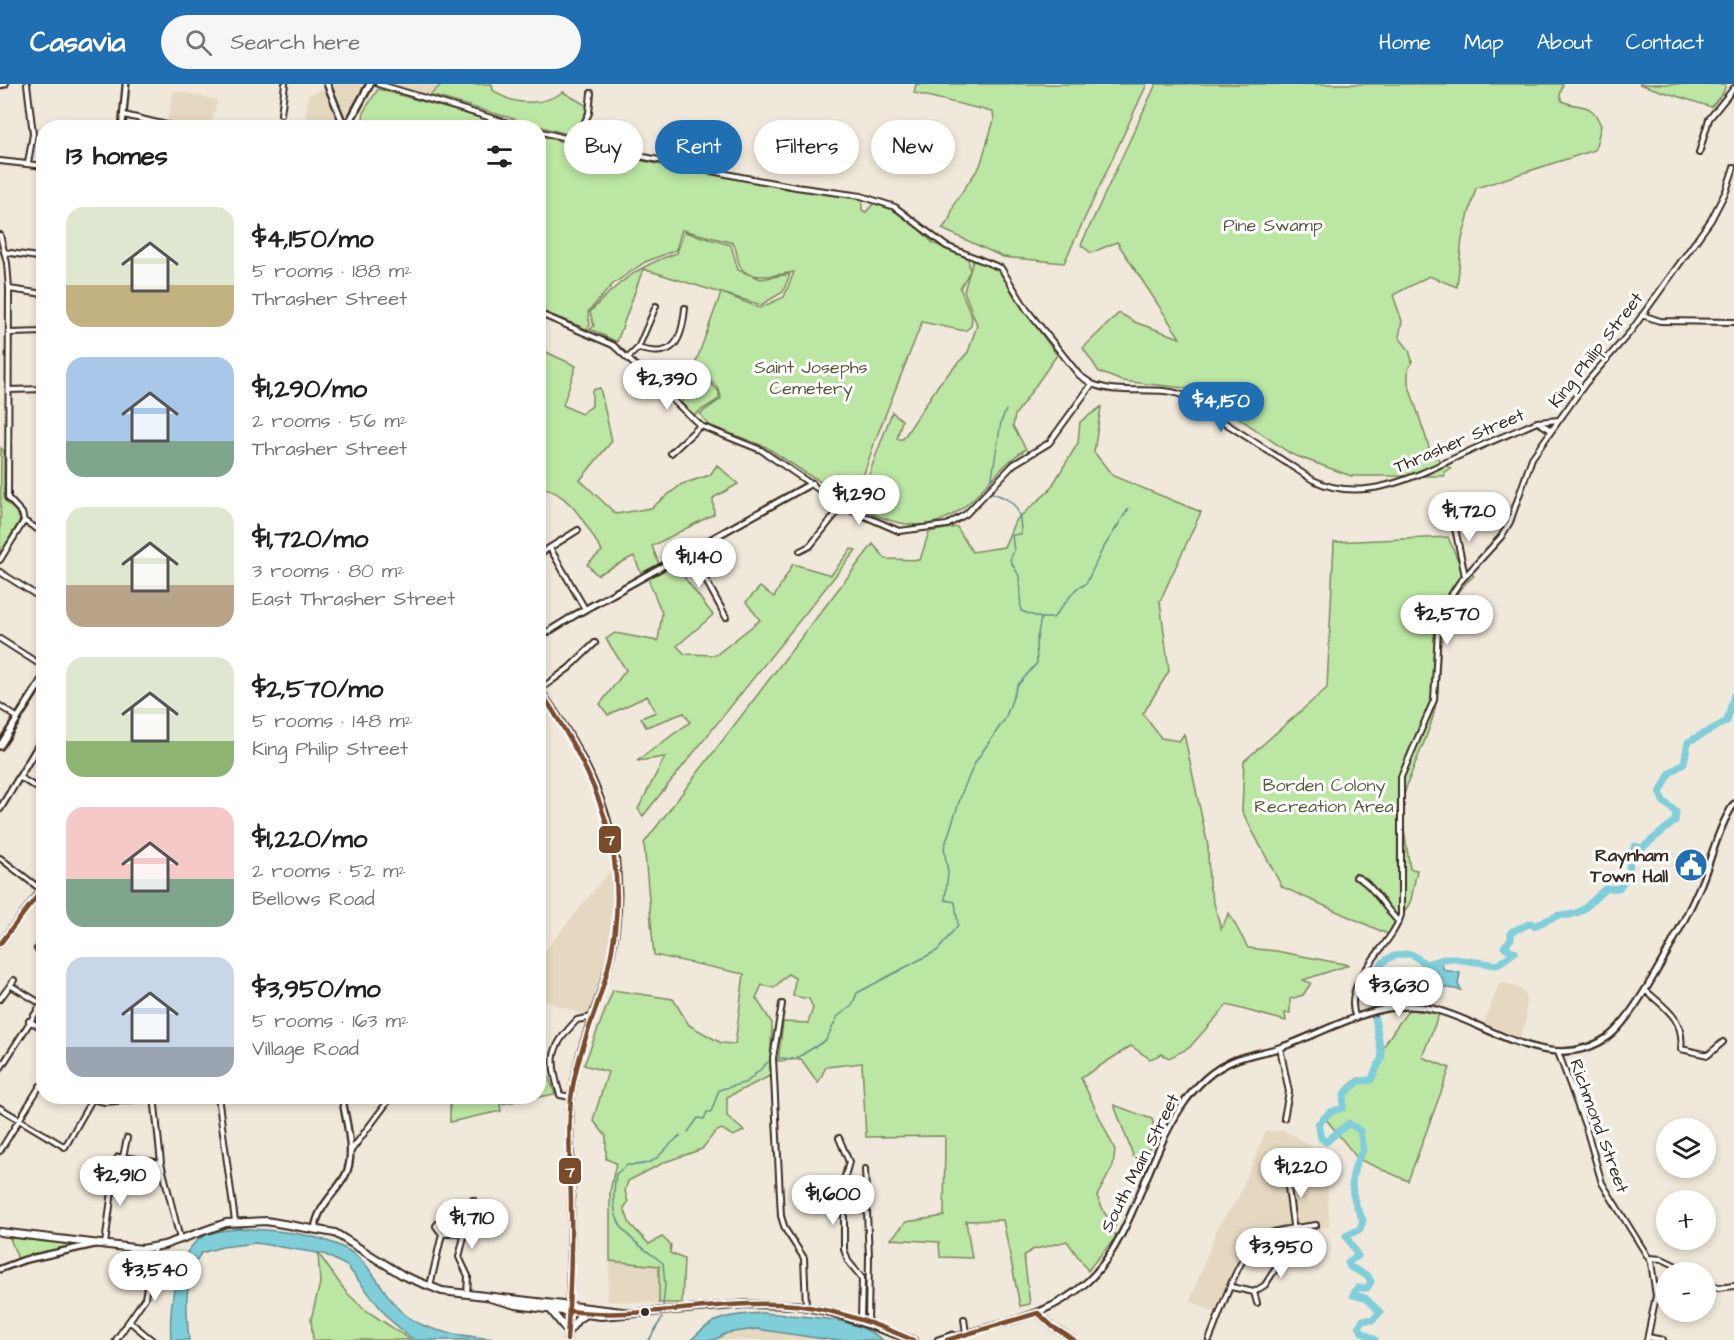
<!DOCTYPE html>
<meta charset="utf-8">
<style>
body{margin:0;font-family:"Architects Daughter",sans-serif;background:#f6f6f6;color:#222;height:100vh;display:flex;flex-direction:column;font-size:22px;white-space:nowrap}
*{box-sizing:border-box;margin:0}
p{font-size:20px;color:#767676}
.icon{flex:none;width:33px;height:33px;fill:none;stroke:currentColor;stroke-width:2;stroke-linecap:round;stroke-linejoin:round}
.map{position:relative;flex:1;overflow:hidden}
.drawer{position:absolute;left:36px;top:36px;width:510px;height:984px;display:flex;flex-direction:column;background:#fff;border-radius:24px;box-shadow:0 3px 9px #0003}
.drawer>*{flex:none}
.guide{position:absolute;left:564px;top:36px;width:570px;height:54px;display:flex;gap:12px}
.tools{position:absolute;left:1656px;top:1034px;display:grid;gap:12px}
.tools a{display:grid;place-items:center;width:60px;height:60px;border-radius:50%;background:#fff;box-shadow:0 3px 9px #0003;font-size:30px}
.price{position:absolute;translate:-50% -51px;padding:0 14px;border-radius:21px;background:#fff;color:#222;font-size:20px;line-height:39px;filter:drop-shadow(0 2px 3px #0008)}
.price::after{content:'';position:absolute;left:50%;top:36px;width:18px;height:14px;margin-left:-9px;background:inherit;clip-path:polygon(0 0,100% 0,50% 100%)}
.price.active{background:#1f6fb2;color:#fff}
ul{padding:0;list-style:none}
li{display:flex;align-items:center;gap:18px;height:150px;padding:0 30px}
li span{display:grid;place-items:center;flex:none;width:168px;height:120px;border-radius:18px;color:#555}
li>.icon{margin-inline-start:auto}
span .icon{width:72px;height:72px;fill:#fffc;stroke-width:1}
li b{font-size:26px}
h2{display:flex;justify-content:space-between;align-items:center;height:72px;padding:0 30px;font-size:26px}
.pill{padding:0 21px;border-radius:27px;background:#fff;box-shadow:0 3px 9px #0003;font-size:21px;line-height:54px}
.pill.active{background:#1f6fb2;color:#fff}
header{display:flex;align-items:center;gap:36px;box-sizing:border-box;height:84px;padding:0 30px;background:#1f6fb2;color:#fff}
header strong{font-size:28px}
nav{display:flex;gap:33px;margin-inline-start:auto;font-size:21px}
.search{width:420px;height:54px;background:#f6f6f6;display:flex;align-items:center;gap:15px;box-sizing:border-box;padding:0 21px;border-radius:33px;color:#767676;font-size:22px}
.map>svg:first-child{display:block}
.built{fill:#e5d8c0}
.green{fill:#bce6a3;stroke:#7c8860;stroke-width:1.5}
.water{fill:#7fceda;stroke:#648c8f;stroke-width:1.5}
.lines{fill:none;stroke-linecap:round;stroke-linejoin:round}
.stream{stroke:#648c8f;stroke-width:1.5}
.river{stroke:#7fceda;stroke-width:7}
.street-casing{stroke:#3b2a1e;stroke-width:8}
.secondary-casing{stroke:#3b2a1e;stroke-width:9}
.primary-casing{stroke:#3b2a1e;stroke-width:10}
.highway-casing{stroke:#3b2a1e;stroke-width:10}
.street{stroke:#fff;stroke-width:4}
.secondary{stroke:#fff;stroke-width:4.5}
.primary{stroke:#fff;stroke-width:5}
.highway{stroke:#fff;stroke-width:6}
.bus-1-casing{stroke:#fff;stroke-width:9}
.bus-1{stroke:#7a4b2a;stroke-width:4.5}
.bus-dot{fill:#3b2a1e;stroke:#fff;stroke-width:2}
.labels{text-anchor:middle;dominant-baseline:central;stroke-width:6;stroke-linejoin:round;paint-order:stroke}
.park-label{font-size:18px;fill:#5b593f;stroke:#fff}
.street-label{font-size:18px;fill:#3b2a1e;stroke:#fff}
.poi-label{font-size:18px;font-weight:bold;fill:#3b2a1e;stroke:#fff;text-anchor:end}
.line-badge{stroke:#fff;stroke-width:2}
.badge-label{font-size:16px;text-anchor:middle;font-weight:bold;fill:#fff}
</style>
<header>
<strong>Casavia</strong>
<div class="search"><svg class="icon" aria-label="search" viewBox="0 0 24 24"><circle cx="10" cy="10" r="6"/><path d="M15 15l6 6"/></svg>Search here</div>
<nav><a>Home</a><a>Map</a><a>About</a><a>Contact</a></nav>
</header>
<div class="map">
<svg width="1734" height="1256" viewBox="0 0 1734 1256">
<rect width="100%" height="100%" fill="#f0e8da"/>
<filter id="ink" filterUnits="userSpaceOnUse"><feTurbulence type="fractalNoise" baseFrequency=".0167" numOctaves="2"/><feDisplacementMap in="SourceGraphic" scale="12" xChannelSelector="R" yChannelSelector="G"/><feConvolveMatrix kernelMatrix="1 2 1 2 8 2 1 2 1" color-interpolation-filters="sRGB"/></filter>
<g filter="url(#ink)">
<!-- built -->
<path class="built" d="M331 0H364L347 32 344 31Z
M390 0H439L428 12Z
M325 4 339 43H305L308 11Z
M174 6 217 16 211 43H189L167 38Z
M614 782 612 842 602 894 588 933 539 914 538 875Z
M1507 899 1525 908 1526 911V938L1519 954 1484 939 1499 900Z
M1281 1046 1295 1052 1321 1069 1327 1080 1329 1143 1275 1151 1260 1160 1243 1181 1224 1232 1190 1217 1218 1142 1237 1116 1265 1048Z
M610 1177 660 1182 659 1219 607 1217Z
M758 1242 845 1256H709L725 1248Z"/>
<!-- green -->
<path class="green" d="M442 0H492L493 6C512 22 543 22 563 8L589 23 574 52 430 11Z
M916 0H1147L1064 179 1003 173 942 145 949 136 955 118 980 82 994 36 993 28 914 9Z
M1156 0H1563L1560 11 1562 17C1580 26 1591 15 1601 42L1595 66 1476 104 1462 155 1457 203 1429 192 1393 211 1402 237 1399 253 1409 266 1412 277 1408 286V299L1429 363 1427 366 1451 385 1444 388 1445 392H1351L1291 370 1217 319 1184 304 1122 297 1099 288 1083 264 1119 229 1137 239 1180 254 1117 158 1091 169 1081 161Z
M1639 0H1726L1723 9 1711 23Z
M378 5 513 43H356L363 35 364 27Z
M538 51C644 81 754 99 862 115V126L866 128 875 118 906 132 933 159 968 174 970 187 960 204 972 233 971 242 965 247 922 238 875 357 853 422C837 416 827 405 816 394L810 392 766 363 709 341 700 330 721 315C721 299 706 292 693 286L721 209 643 185 617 258 590 245 594 242 590 228C618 198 638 182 677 169L684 148 731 161 738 186 761 195 790 190 783 208 761 221 722 209 760 224 784 213 794 188C780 190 748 199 740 182 736 174 738 167 733 159L682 146 676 166 645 178 613 200 588 228 590 241 587 245 539 226Z
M973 177 990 181 1003 191 1015 214 1057 271 1015 331 1013 342 1026 365C1005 378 993 395 975 413 936 452 904 445 857 423L892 328 902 336 897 355H903L939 300 968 268 977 241 964 207Z
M544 267 576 282 563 321 581 330 592 322V306L600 304 612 357 580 396 616 430 651 424 682 400 710 391 717 381 738 400 713 414 714 430 652 462 659 480 641 489 634 472 597 491 587 480 602 467C586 442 571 408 539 403L538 285Z
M700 292 706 293 719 308V315L694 331 681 319Z
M1101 323 1094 368 1113 392 1201 428 1160 517 1169 587 1143 630 1161 654 1179 657 1184 650 1208 762 1209 801 1221 845 1229 829 1248 864 1276 867 1349 881 1303 896 1311 899 1303 911 1290 915V929H1285L1286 937 1227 921 1189 964 1169 974 1162 970 1150 975 1131 962 1081 994 1115 1066 1113 1082 1097 1112 1105 1130 1116 1140 1113 1146 1116 1153C1106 1166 1096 1174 1088 1187L1067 1157 1032 1166 1024 1172 1030 1220 1020 1222 1003 1136 966 1137 972 1174 940 1173 939 1158 891 1155 906 1138 944 1132 945 1052 866 1053 862 979 826 983 818 999 801 975 778 977 783 938 808 939 813 924 809 915 793 912 795 894 788 890 774 904 762 901 756 914 772 939 770 992 727 1013V1032L744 1047 733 1052 722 1045 715 1048 702 1065 665 1078 628 1097 625 1107 628 1118 624 1124 630 1140 649 1160 662 1153 671 1161 670 1169 684 1175 682 1219H659V1182L610 1177V1107L616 1079 606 1075V1052L593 1036 608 988 584 981 613 906 673 915 689 941 721 959 735 960 744 890 654 871 644 759 873 460 886 475 920 476 929 448 957 443 972 468 1004 463 1015 437 1049 407 1078 359 1080 338Z
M1 364 4 367V416L17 429 20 436 0 470Z
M1448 453 1458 476 1474 492C1427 530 1446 574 1435 624 1429 656 1409 685 1403 716 1400 733 1408 767 1410 785L1417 786 1411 816 1392 852 1282 803 1242 727 1244 677 1327 604 1334 458Z
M851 465 856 466 643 732 638 725 665 673 637 677 690 638 684 629 646 643 641 634 656 628 647 612 608 631 600 620 626 586 606 555 615 549 658 557 662 529 648 495 689 473 696 487 684 493 713 531 677 562 685 570 716 571 760 536 746 518 760 503 774 513 793 480 831 491Z
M1409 925 1439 930 1422 973 1450 984 1408 1097 1358 1075 1325 1034 1328 1030 1341 1025C1345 1004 1340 1009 1358 994L1368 996C1377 988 1377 976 1382 967 1388 952 1400 939 1409 925Z
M539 979 549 994 555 1010 502 1020 500 1013 538 1012Z
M450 1013H499L501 1027 450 1038Z
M1114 1021 1152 1035 1157 1055 1136 1079Z
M10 1154 73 1160 74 1162 18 1175Z
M318 1169 346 1208 364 1225 411 1256H313L311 1235 320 1199Z"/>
<!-- water -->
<path class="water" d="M1421 875 1430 879 1440 876 1444 886 1460 889 1458 900 1461 906 1442 903 1436 916 1424 909 1412 912 1423 894Z
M237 1144C274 1147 310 1147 344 1164 368 1175 380 1203 396 1222 421 1252 472 1252 507 1256H414L390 1236 347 1182 324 1170 256 1159 222 1163 201 1169C183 1196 186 1225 189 1256H171C169 1225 174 1168 204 1152 213 1147 227 1147 237 1144Z
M763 1229C801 1233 852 1231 883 1256H831L756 1245 727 1249 714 1256H691C715 1231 730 1231 763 1229Z"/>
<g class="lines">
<!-- stream -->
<path class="stream" d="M988 400 992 393 1001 338 1006 326
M992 409C1016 416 1021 426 1021 450L1012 451 1014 467 1010 476 1019 492 1021 527 1041 534
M779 974 795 975 826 956 838 932 852 922 857 909 938 866 958 841 955 818 945 816 948 789 944 764 963 706 976 677 1005 635 1017 602 1037 579 1036 560 1041 534H1053L1076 505 1086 500 1102 466 1129 424
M688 1048 698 1034 704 1035 707 1028H711L719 1006 747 998 768 978
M663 1222 665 1201 663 1179C623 1149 608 1143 616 1090L627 1081C661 1082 657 1069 680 1052
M649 1256 662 1234"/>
<!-- river -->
<path class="river" d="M1369 920C1371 891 1378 869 1411 870L1426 880 1448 874 1497 881 1515 868 1504 863 1511 855V848L1531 839 1534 842 1559 831C1581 834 1589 819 1605 805L1619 804 1630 788 1629 774 1635 762 1642 764 1675 737 1676 728 1663 717 1660 709 1670 689 1684 679 1688 658 1727 637 1734 611
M1375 1256 1362 1248 1359 1242 1363 1236H1373L1380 1228 1365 1214 1353 1211 1357 1204H1367L1371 1198 1368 1192 1350 1183 1348 1178 1358 1172 1346 1152 1360 1145 1363 1136C1349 1111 1348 1091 1363 1066L1360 1047 1349 1039 1326 1058 1321 1054 1318 1040 1330 1028 1343 1024 1344 1010 1359 997 1371 996 1382 973 1375 934"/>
<defs>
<path id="street" d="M27 0 33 50 28 79
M378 0 525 44
M281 30 285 0
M124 31 179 44
M538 47 620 68 741 93 796 103 861 112 895 123 946 162 1001 184 1027 226 1079 291 1092 300
M575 58 589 29 591 9
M1699 69 1709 35 1734 4
M0 77 44 82
M0 151 7 179 9 205 8 414 22 429 24 437
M4 168 44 174
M9 205 44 210
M538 229 613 261 701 342 761 366 846 424 899 447 947 441 966 430 1014 380 1049 359 1092 300C1121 312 1154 301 1182 311L1313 396C1363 421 1416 392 1461 371 1486 359 1512 349 1537 338L1559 336
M1642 231 1660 237 1734 238
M10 249 44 248
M638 264C674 276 682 257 685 224
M628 274 638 264 656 222
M9 306 44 305
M1538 338 1551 346
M671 369 700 342
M1452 430 1465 492
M24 437 44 449
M550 464 585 525
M690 467 726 533
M800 467 810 462 842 422
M538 471 578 446
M0 476 24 437
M0 488 44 516
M0 555 44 583
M38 603 44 606
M538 607 569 584 595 559
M0 622 18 634
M19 693 44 708
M0 774 44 808
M1356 793C1369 796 1387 827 1399 838
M37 865 44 860
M10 901 40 919
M1645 906C1665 924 1685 935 1681 965L1708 971 1723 958
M0 915 14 896
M782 920 773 974 781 1132 785 1145 804 1174 806 1222
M1356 934C1340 897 1391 864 1401 831V693L1434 616 1438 546 1446 519 1459 499 1501 453 1510 438 1532 374 1585 300 1631 247 1711 136 1726 107 1734 83
M29 937 44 945
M1280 964 1289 1008 1284 1034
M1558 968 1586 1044 1602 1099 1651 1178 1656 1212 1647 1256
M0 985 44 916
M154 1012 161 1079 180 1155
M218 1012 235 1137
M571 1013 560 1011C549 975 550 963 577 936L592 933
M92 1015 105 1018 154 1014
M0 1024 65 1063 94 1012
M839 1054 849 1078 842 1103
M0 1067 40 1002
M350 1068 392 1012
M123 1073 161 1079
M123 1073 127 1054
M865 1085 869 1172 868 1239
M838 1099 844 1107V1165L848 1177 862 1194 861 1237
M442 1150H465
M105 1160 116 1077 118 1073H123
M1649 1174 1662 1175 1689 1188
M1706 1200 1718 1204 1734 1202
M430 1202 442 1150 436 1142 439 1138 444 1140 439 1146
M1231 1203 1254 1208 1265 1201 1276 1184 1292 1176 1296 1164 1286 1088
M1254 1208 1257 1219
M467 1210 468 1192 459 1173 473 1116
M964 1235 966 1249
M129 1237 152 1256
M1648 1253 1663 1256
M116 1256 145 1214 154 1164
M1209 1256C1222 1227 1237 1167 1266 1151 1280 1144 1300 1144 1316 1141"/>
<path id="secondary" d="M327 0 345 44
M0 1 5 0
M122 44 126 0
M538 554 575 531 812 399
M538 603C600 690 637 776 608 884 596 928 576 969 571 1015 568 1045 571 1076 571 1106 572 1156 570 1206 567 1256
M0 725 44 652
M0 860 44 802
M315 1144C318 1122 335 1110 345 1092 357 1070 345 1036 342 1012
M0 1185 24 1176 96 1160
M1038 1229 1053 1243 1074 1256
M938 1256 953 1251
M947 1256C997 1237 1044 1237 1087 1198 1149 1141 1152 1009 1235 976 1250 970 1267 968 1282 963 1329 947 1382 912 1433 925 1490 939 1550 993 1608 953 1636 933 1686 835 1701 800 1712 773 1718 744 1734 720"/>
<path id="primary" d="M346 44 370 0
M0 662 44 593"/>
<path id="highway" d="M0 1148 142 1165 164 1161 226 1139 266 1137 335 1149 404 1192 442 1207 631 1229
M490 1214 516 1221 601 1232 747 1220 796 1221 831 1228 913 1256
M550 1225 568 1248 578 1235 586 1230
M951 1256 953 1254"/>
</defs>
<!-- street casing -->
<use href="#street" class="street-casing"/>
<!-- secondary casing -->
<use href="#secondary" class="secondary-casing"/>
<!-- primary casing -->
<use href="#primary" class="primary-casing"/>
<!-- highway casing -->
<use href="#highway" class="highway-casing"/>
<!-- street -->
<use href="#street" class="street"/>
<!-- secondary -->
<use href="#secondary" class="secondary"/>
<!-- primary -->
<use href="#primary" class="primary"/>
<!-- highway -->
<use href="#highway" class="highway"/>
<defs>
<path id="bus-1" d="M538 604C598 692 635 776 608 884 597 929 576 970 571 1015 567 1051 571 1088 571 1124 572 1168 570 1212 567 1256
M0 860 44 803
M569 1227C640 1236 709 1217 780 1220 827 1222 871 1238 913 1256
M947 1256 1038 1229 1053 1243 1074 1256"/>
</defs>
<!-- bus-1 casing -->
<use href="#bus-1" class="bus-1-casing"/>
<!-- bus-1 -->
<use href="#bus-1" class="bus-1"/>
</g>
</g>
<!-- icons -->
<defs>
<symbol id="civic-disc" viewBox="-11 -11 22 22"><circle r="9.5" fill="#1f6fb2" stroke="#fff"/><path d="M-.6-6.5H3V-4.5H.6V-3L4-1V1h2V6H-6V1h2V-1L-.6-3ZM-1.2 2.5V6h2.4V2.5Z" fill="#fff"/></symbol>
</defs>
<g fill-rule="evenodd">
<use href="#civic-disc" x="1672" y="762" width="38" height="38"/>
</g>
<!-- markers -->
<circle class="bus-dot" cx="645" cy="1228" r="5"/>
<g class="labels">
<!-- park labels -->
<g class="park-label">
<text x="1273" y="141">Pine Swamp</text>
<text x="811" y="283">Saint Josephs<tspan x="811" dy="21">Cemetery</tspan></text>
<text x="1324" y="701">Borden Colony<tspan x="1324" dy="21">Recreation Area</tspan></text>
</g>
<!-- street labels -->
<g class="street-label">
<text transform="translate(1596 266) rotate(-52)">King Philip Street</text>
<text transform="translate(1459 357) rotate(-23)">Thrasher Street</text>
<text transform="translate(1599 1042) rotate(70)">Richmond Street</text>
<text transform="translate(1140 1079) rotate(-63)">South Main Street</text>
</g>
<!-- poi labels -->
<g class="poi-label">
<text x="1668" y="771">Raynham<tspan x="1668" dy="21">Town Hall</tspan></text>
</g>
</g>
<g class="line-badge">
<rect x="598" y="741" width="24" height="29" rx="6" fill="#7a4b2a"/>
<rect x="558" y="1073" width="24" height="28" rx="6" fill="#7a4b2a"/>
</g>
<g class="badge-label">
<text x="610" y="761">7</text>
<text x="570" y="1093">7</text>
</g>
</svg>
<div class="tools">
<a><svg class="icon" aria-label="layers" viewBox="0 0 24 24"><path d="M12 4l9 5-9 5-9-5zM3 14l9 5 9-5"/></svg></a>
<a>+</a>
<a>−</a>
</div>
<b class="price" style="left:667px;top:327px">$2,390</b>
<b class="price active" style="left:1221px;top:349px">$4,150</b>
<b class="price" style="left:859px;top:442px">$1,290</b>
<b class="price" style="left:1469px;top:459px">$1,720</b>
<b class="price" style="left:699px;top:505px">$1,140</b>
<b class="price" style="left:1447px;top:562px">$2,570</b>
<b class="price" style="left:1399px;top:934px">$3,630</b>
<b class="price" style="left:1301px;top:1115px">$1,220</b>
<b class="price" style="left:120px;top:1123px">$2,910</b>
<b class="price" style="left:833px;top:1142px">$1,600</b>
<b class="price" style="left:472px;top:1166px">$1,710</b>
<b class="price" style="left:1281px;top:1195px">$3,950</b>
<b class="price" style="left:155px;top:1218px">$3,540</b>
<div class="guide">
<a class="pill">Buy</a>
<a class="pill active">Rent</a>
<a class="pill">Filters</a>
<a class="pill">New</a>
</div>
<section class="drawer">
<h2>13 homes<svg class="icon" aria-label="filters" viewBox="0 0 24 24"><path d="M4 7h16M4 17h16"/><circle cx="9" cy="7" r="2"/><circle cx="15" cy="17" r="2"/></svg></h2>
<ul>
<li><span style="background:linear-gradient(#dfe7d0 65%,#c2b280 0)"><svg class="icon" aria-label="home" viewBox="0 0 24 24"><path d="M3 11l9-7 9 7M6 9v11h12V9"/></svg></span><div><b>$4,150/mo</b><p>5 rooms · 188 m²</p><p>Thrasher Street</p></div></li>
<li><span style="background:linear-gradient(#a9c7e8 70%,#7fa58c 0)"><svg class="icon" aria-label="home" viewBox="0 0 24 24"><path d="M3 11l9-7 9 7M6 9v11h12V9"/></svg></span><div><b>$1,290/mo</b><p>2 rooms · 56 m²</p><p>Thrasher Street</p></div></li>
<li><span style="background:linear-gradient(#dfe7d0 65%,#b9a48a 0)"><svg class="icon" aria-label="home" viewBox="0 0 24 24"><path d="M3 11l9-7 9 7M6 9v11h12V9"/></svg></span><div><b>$1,720/mo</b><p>3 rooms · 80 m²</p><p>East Thrasher Street</p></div></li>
<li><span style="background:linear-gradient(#dfe7d0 70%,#8fb573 0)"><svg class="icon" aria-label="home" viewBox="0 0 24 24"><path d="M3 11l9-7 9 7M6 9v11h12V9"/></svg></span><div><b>$2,570/mo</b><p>5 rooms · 148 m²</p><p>King Philip Street</p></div></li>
<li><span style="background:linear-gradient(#f6c9c9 60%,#7fa58c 0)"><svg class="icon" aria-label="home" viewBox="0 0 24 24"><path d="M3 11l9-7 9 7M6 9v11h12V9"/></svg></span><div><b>$1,220/mo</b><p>2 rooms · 52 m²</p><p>Bellows Road</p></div></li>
<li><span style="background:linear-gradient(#c9d6e8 75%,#9aa5b1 0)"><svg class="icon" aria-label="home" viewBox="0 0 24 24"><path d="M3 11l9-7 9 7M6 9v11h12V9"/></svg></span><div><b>$3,950/mo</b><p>5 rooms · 163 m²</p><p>Village Road</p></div></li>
</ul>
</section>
</div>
